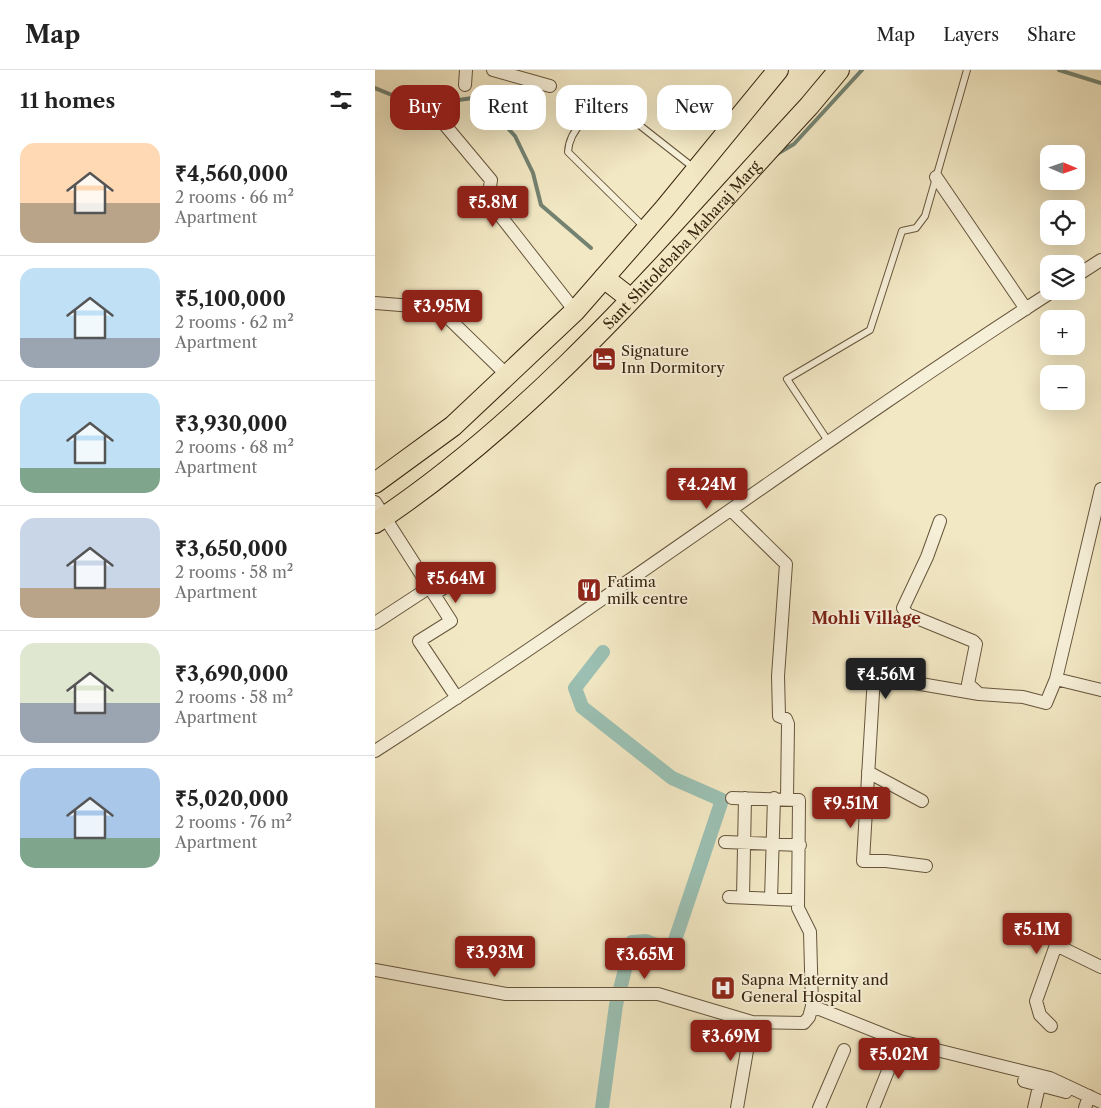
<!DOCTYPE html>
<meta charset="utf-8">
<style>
body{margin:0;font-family:"Libre Caslon Text",serif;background:#f6f6f6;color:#222;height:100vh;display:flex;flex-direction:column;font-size:19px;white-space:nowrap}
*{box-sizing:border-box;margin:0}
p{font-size:16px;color:#767676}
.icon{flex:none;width:28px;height:28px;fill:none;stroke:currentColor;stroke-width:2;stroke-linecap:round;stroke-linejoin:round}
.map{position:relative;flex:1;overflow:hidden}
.drawer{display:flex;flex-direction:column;background:#fff;width:375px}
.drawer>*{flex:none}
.guide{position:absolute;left:15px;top:15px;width:475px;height:45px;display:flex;gap:10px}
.needle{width:32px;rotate:92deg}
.tools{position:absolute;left:665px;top:75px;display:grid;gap:10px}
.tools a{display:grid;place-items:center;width:45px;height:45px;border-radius:10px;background:#fff;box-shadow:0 5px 20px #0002;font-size:25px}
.price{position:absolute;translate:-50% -42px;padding:0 11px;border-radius:5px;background:#8f2418;color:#fff;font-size:16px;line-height:32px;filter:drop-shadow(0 1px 2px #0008)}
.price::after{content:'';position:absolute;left:50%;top:30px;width:15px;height:11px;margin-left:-8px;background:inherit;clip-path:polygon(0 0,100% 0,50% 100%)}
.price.selected{background:#222;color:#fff}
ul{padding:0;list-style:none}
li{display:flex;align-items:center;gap:15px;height:125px;padding:0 20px}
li+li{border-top:1px solid #e0e0e0}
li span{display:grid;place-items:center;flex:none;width:140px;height:100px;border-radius:15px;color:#555}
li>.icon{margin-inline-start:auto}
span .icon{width:60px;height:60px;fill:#fffc;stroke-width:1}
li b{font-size:21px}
h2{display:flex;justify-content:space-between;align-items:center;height:60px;padding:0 20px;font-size:21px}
.tag{padding:0 18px;border-radius:15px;background:#fff;box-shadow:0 5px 20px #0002;font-size:18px;line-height:45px}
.tag.selected{background:#8f2418;color:#fff}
header{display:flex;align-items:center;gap:30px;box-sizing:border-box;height:70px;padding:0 25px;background:#fff;border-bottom:1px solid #e0e0e0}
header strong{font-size:24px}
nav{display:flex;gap:28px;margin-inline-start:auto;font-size:18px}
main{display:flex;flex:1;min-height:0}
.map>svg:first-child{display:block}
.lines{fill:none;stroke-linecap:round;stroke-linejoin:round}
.stream{stroke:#738271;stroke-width:4}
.canal{stroke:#9bc0b3;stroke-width:14}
.service-casing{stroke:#66553c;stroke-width:8}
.minor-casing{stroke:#66553c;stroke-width:14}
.primary-casing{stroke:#37240f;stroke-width:22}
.service{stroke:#f7f0d9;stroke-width:6}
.minor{stroke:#f7f0d9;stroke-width:12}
.primary{stroke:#f2e8c4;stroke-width:20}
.labels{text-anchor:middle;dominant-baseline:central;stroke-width:4;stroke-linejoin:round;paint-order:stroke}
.street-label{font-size:15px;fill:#37240f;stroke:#f7f0d9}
.poi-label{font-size:15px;fill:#37240f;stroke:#f7f0d9;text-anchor:start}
.neighbourhood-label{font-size:16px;font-weight:bold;fill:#7a1f14;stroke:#f7f0d9}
</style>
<header>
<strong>Map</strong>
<nav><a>Map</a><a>Layers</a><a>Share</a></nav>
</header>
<main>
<section class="drawer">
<h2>11 homes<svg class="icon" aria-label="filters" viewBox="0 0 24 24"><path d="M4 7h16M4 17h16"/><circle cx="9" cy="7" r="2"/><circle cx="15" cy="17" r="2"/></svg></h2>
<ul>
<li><span style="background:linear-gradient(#ffd9b3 60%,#b9a48a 0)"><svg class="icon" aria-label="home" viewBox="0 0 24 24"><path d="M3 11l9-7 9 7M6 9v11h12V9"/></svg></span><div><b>₹4,560,000</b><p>2 rooms · 66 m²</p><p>Apartment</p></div></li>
<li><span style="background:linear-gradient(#bfe0f5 70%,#9aa5b1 0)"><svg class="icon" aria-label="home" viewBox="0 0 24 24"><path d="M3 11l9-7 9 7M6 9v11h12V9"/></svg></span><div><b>₹5,100,000</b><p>2 rooms · 62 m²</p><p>Apartment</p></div></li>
<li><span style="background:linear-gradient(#bfe0f5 75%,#7fa58c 0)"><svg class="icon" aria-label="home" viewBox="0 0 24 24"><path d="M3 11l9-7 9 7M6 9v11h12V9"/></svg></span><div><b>₹3,930,000</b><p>2 rooms · 68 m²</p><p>Apartment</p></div></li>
<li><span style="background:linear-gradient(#c9d6e8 70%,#b9a48a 0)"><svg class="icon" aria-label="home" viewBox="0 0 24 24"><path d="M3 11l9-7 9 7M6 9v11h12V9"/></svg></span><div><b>₹3,650,000</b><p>2 rooms · 58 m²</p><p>Apartment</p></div></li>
<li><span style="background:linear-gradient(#dfe7d0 60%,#9aa5b1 0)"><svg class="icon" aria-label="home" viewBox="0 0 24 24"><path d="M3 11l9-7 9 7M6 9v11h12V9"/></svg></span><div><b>₹3,690,000</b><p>2 rooms · 58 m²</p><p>Apartment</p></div></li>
<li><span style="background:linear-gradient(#a9c7e8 70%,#7fa58c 0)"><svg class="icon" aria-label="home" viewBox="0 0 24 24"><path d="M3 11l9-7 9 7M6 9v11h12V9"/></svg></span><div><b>₹5,020,000</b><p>2 rooms · 76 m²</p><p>Apartment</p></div></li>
</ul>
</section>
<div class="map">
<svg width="726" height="1038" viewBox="0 0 726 1038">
<rect width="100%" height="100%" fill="#f2e8c4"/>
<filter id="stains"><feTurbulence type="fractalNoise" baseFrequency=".004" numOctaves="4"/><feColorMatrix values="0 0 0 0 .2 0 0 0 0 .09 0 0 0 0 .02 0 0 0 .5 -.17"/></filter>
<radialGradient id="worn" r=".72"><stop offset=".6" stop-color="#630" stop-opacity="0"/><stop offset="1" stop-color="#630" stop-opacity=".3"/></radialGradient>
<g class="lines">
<!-- stream -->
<path class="stream" d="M684 0 726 13
M0 18 44 36 104 27 140 66 158 103 166 135 216 178
M402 84 419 74 487 0"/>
<!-- canal -->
<path class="canal" d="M227 1038 241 935 257 872 271 871 292 879 298 876 347 730 297 708 207 637 200 618 228 582"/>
<defs>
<path id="service" d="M269 157 193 82C194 61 218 34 240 36L319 98
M453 371 412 309 495 260 527 161 541 158 550 146 592 0"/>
<path id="minor" d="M118 0 175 16
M90 15 91 0
M70 55 116 110 113 130 200 241
M561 107 651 239
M701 206 726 190
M0 233 63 238 133 306
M0 432 76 551 44 571 82 628
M356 440 411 494 403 606 404 646 411 649 413 654 412 728
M565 451 552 487 528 538 532 544 598 571 601 574 593 614 604 624
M59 524 96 501
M0 553 55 517
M681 609 726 620
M0 681C230 534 448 369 678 221
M493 702 547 731
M357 728 424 730 423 838 435 862 437 936
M350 772 425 775
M551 796 511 791H488L499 606 604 624 648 627 671 633 681 609 726 419
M354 827 423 830
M368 827 370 728
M396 829 399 728
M0 900 131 924H283L377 952 429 953 434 947 437 936 525 971 675 1008 726 1032
M676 956 665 945 661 931 681 875 726 897
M649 1011 691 1022
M362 1038 377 952
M444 1038 469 980
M498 1038 525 971
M659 1038 666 1008
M710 1038 714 1026"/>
<g id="primary">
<path d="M229 208 256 229"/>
<path d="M0 413 78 356 200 241 290 138 403 0"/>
<path id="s1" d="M0 453C166 343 299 182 434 36L464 0"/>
</g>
</defs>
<!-- service casing -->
<use href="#service" class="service-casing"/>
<!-- minor casing -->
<use href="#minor" class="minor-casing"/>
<!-- primary casing -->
<use href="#primary" class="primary-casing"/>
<!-- service -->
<use href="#service" class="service"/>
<!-- minor -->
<use href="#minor" class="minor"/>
<!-- primary -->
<use href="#primary" class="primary"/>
</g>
<!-- icons -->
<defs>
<symbol id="hotel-square" viewBox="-11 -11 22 22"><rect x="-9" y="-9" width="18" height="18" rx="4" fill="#8f2418" stroke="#f7f0d9"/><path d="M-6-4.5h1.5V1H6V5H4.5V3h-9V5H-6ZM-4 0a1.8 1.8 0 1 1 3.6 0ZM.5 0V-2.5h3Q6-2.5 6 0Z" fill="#fff"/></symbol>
<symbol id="restaurant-square" viewBox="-11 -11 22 22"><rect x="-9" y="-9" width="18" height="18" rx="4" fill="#8f2418" stroke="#f7f0d9"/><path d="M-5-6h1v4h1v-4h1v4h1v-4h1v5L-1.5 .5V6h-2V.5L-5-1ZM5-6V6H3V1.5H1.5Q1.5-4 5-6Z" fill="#fff"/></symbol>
<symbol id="hospital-square" viewBox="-11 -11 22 22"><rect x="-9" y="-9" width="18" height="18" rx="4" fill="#8f2418" stroke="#f7f0d9"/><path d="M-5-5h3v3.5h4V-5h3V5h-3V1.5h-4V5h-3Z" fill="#fff"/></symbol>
</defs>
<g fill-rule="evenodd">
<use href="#hotel-square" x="215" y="275" width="28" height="28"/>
<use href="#restaurant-square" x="200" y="506" width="28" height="28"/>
<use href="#hospital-square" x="334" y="904" width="28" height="28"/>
</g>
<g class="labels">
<!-- street labels -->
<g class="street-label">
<text stroke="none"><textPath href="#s1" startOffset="415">Sant Shitolebaba Maharaj Marg</textPath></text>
</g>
<!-- poi labels -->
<g class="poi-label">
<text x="246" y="280">Signature<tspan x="246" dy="17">Inn Dormitory</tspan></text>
<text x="232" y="511">Fatima<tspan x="232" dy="17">milk centre</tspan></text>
<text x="366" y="909">Sapna Maternity and<tspan x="366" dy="17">General Hospital</tspan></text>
</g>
<!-- neighbourhood labels -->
<g class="neighbourhood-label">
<text x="491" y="548">Mohli Village</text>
</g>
</g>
<rect width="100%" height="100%" filter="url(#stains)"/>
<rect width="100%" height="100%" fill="url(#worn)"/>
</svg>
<div class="tools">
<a><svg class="needle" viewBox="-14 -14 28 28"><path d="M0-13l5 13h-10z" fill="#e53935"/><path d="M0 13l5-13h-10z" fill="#767676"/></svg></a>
<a><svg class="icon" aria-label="locate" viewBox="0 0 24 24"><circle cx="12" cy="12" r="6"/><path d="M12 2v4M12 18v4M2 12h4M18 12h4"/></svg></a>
<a><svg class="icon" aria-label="layers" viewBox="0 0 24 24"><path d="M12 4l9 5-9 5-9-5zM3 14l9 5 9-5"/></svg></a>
<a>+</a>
<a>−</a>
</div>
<b class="price" style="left:118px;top:158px">₹5.8M</b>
<b class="price" style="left:67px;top:262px">₹3.95M</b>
<b class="price" style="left:332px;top:440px">₹4.24M</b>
<b class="price" style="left:81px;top:534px">₹5.64M</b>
<b class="price selected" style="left:511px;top:630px">₹4.56M</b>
<b class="price" style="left:476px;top:759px">₹9.51M</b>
<b class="price" style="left:662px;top:885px">₹5.1M</b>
<b class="price" style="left:120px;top:908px">₹3.93M</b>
<b class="price" style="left:270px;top:910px">₹3.65M</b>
<b class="price" style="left:356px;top:992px">₹3.69M</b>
<b class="price" style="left:524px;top:1010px">₹5.02M</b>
<div class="guide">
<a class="tag selected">Buy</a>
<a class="tag">Rent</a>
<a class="tag">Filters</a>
<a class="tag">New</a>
</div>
</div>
</main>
